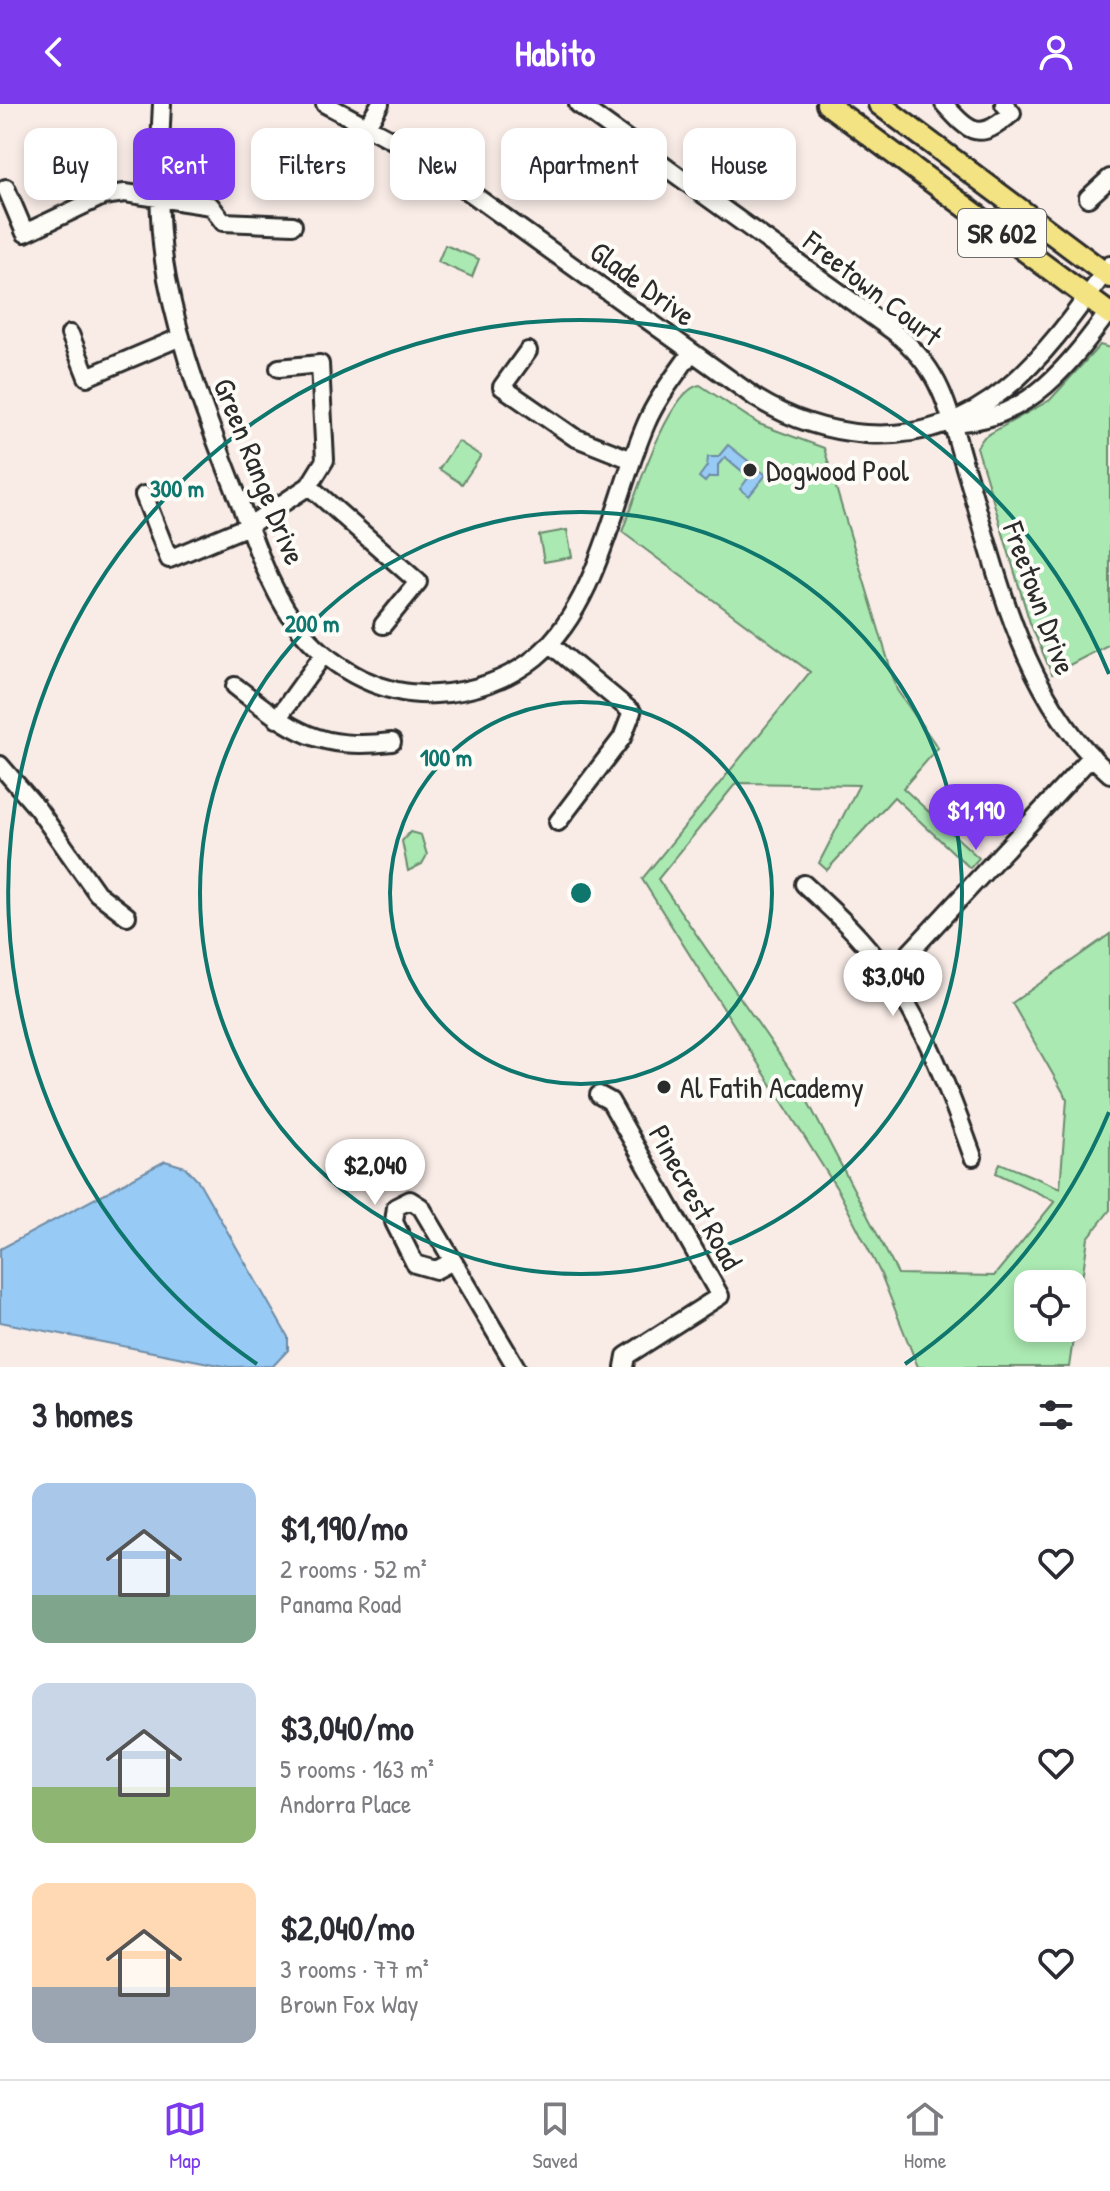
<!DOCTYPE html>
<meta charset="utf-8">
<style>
body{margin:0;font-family:"Patrick Hand",sans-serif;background:#f2f2f3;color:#2b2b33;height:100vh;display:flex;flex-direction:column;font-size:30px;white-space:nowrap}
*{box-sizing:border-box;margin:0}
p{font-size:26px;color:#7c7c81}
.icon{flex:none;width:44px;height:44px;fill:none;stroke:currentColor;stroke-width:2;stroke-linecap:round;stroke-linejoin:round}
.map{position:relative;height:1263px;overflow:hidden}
.panel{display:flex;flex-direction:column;background:#fff;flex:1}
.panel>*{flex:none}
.guide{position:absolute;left:24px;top:24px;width:1062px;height:72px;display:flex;gap:16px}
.tools{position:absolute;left:1014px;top:1166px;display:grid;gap:16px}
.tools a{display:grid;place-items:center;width:72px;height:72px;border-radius:16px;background:#fff;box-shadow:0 4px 12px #0003;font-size:40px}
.price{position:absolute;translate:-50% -68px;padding:0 18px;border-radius:28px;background:#fff;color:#222;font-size:26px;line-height:52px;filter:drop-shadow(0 2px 4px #0008)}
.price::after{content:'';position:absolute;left:50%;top:48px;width:24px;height:18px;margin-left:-12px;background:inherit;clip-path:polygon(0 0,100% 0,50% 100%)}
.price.on{background:#7c3aed;color:#fff}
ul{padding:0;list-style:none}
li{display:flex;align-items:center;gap:24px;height:200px;padding:0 32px}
li span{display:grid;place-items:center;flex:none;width:224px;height:160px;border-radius:16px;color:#555}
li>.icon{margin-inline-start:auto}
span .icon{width:96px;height:96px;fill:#fffc;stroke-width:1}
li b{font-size:34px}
h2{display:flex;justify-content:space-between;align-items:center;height:96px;padding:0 32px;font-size:34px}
.pill{padding:0 28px;border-radius:16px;background:#fff;box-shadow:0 4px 12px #0003;font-size:28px;line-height:72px}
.pill.on{background:#7c3aed;color:#fff}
header{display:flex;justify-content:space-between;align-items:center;height:104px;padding:0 32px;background:#7c3aed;color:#fff;font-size:36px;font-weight:700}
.tab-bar{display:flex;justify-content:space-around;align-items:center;height:112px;border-top:2px solid #e1e1e2;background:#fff;font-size:22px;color:#7c7c81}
.tab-bar a{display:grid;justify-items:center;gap:4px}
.tab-bar .on{color:#7c3aed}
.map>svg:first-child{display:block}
.green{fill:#aae9b1;stroke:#6a8a6e;stroke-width:2;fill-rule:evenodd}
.water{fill:#97caf5;stroke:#6c8aa4;stroke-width:2}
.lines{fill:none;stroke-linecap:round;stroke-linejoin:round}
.minor-casing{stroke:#2b2b2b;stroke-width:22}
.major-casing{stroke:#2b2b2b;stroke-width:26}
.minor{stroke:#fdfcf7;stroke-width:16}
.major{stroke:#f4e382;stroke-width:20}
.ring{fill:none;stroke:#0f766e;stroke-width:4}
.poi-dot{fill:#2b2b2b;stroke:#fdfcf7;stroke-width:3}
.labels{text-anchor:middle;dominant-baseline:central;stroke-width:8;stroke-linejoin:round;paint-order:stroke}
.shield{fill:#fdfcf7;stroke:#6a6a68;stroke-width:2}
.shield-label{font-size:28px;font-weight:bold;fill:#2b2b2b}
.street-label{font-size:30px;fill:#2b2b2b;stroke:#fdfcf7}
.poi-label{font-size:30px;fill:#2b2b2b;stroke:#fdfcf7;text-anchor:start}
.centre{fill:#0f766e;stroke:#fdfcf7;stroke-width:4}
.ring-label{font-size:24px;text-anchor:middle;font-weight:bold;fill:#0f766e;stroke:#fdfcf7;stroke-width:8;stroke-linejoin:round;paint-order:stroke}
</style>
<header><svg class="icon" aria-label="back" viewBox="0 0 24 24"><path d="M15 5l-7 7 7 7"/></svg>Habito<svg class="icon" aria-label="person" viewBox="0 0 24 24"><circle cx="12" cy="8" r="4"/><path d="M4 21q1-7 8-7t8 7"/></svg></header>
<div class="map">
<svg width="1110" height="1263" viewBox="0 0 1110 1263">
<rect width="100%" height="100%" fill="#f9ece7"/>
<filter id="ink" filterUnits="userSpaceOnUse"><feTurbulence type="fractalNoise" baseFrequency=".0125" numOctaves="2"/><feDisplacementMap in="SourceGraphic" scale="16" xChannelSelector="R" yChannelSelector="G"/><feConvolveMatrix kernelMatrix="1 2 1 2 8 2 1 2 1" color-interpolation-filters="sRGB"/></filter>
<g filter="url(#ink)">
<!-- green -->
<path class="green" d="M445 141 479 155 472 173 438 158Z
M1100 241 1110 244V540L1052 570 1030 519 977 343 984 333 1050 296Z
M700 281 759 320 824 344 897 586 938 644 903 684 979 754 970 764 894 693 827 766 819 759 859 681 736 679 658 775 795 973 898 1170 994 1172 1055 1097 996 1069 1000 1059 1060 1084 1067 995 1012 899 1110 830V1106L1088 1134 1069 1263H918L880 1168 839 1088 642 775 810 568 622 428C633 399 668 285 700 281ZM1028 1180H1072V1224H1028Z
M458 337 481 352 462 380 439 365Z
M567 426 572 453 544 458 539 431Z
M410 728 421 731 427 751 422 760 408 767 402 737Z"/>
<!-- water -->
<path class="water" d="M728 341 766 371 749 392 740 385 749 373 725 353 718 361V373H709L705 378 699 373 707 362 708 353H718Z
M165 1057 185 1063 199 1078 288 1233V1246L273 1262 229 1263 0 1218V1145Z"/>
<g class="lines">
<defs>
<path id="minor" d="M162 0C159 58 156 117 167 175 182 253 211 325 240 399 256 442 273 494 303 529 336 567 384 593 436 590 472 588 508 576 536 553 599 500 614 394 646 320 657 294 675 272 691 249
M325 0 411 46 756 294C790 315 827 327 866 330 987 338 1047 248 1110 161
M578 0 893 227C946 269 948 309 967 370 999 475 1023 595 1110 670
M944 0C970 29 979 38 1012 9L1004 0
M368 20 380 0
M6 84 25 129 103 92 125 89 211 102 223 118 293 121
M1088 94 1110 74
M70 230 87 273 181 233
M528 247 502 283 574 333 632 356
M279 264 320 260 325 356 309 382 418 478 383 521
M962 318C1031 314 1072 257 1110 206
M144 391 169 455 248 422 309 382
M550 540 632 608 622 634 558 718
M235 582C292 626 317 647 392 638
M277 615 324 550
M0 661 37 704 97 789 127 812
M804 780C823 798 844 816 861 836 917 898 945 975 973 1053
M889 871 1092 652
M599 991 610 997 720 1192 626 1252 624 1263
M453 1157 436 1166 415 1160 394 1118 396 1103 410 1096 421 1103 516 1263"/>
<path id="major" d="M827 0 1110 210
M879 0 1110 173"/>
</defs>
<!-- minor casing -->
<use href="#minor" class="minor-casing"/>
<!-- major casing -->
<use href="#major" class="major-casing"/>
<!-- minor -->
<use href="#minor" class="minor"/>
<!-- major -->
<use href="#major" class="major"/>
</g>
</g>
<!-- distance rings -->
<g class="ring">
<circle cx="581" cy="789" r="191"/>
<circle cx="581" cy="789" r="381"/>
<path d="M1109 1008A572 572 0 0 1 905 1260M257 1260A572 572 0 1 1 1109 570"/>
</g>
<!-- markers -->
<g class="poi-dot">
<circle cx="750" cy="366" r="8"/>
<circle cx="664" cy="983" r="8"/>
</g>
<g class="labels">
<!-- shield labels -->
<rect class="shield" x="958" y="105" width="88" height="48" rx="6"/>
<g class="shield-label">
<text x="1002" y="129">SR 602</text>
</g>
<!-- street labels -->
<g class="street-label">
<text transform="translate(643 179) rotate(36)">Glade Drive</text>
<text transform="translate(873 184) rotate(38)">Freetown Court</text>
<text transform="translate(260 367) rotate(68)">Green Range Drive</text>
<text transform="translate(1040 494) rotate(70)">Freetown Drive</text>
<text transform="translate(696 1093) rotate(61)">Pinecrest Road</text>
</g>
<!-- poi labels -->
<g class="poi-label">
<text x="766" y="366">Dogwood Pool</text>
<text x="680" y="983">Al Fatih Academy</text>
</g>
</g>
<circle cx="581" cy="789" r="12" class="centre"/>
<g class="ring-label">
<text x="177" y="393">300 m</text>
<text x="312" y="528">200 m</text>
<text x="446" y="662">100 m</text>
</g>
</svg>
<div class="tools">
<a><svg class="icon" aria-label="locate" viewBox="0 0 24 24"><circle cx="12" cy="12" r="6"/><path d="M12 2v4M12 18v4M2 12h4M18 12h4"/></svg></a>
</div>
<b class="price on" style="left:976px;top:748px">$1,190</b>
<b class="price" style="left:893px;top:914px">$3,040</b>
<b class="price" style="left:375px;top:1103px">$2,040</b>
<div class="guide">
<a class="pill">Buy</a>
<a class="pill on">Rent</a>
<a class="pill">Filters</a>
<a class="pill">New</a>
<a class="pill">Apartment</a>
<a class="pill">House</a>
</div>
</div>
<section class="panel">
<h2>3 homes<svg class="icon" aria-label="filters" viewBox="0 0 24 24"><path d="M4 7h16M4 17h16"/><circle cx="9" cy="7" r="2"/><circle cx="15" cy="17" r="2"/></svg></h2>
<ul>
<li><span style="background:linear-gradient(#a9c7e8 70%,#7fa58c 0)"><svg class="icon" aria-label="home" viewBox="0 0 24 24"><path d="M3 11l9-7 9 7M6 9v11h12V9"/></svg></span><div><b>$1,190/mo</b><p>2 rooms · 52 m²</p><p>Panama Road</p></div><svg class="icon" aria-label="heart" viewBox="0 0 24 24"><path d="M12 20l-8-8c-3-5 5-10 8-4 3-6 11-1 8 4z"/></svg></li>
<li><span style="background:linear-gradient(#c9d6e8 65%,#8fb573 0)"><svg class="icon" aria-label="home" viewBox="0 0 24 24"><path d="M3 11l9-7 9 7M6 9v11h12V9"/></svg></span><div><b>$3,040/mo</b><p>5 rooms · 163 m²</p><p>Andorra Place</p></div><svg class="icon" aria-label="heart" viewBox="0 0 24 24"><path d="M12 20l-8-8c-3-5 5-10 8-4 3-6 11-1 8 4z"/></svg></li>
<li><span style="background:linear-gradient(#ffd9b3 65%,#9aa5b1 0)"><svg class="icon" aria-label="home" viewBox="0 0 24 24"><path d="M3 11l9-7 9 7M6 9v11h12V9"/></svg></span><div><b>$2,040/mo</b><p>3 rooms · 77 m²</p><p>Brown Fox Way</p></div><svg class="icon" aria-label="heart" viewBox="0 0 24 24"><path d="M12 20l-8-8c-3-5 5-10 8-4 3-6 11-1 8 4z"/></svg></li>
</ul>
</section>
<nav class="tab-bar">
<a class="on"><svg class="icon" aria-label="map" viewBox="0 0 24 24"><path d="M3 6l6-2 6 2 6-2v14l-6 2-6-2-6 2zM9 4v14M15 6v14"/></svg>Map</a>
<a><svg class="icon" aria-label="saved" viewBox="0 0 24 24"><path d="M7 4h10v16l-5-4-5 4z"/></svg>Saved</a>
<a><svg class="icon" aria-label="home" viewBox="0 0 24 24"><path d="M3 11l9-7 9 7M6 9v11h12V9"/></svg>Home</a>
</nav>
